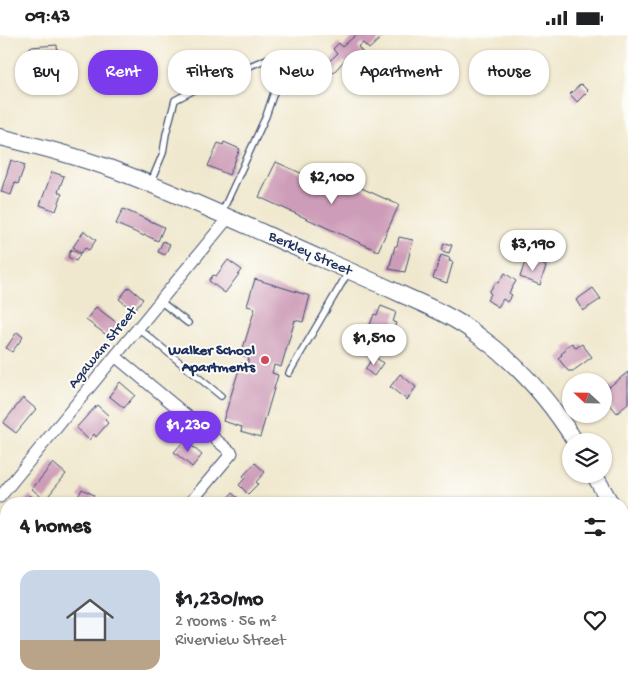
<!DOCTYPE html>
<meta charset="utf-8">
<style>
body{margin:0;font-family:"Gochi Hand",sans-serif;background:#f6f6f6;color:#202124;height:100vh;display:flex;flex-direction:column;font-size:19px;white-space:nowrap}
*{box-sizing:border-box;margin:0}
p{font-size:16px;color:#757577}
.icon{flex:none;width:28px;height:28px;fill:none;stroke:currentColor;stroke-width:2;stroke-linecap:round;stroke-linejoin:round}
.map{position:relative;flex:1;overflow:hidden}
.sheet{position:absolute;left:0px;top:462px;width:629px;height:196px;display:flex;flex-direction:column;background:#fff;border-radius:20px 20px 0 0;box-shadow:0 1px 4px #0004}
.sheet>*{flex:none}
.hud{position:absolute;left:15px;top:15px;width:599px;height:45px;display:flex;gap:10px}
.needle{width:32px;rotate:292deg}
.tools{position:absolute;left:562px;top:338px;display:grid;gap:10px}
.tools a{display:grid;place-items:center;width:50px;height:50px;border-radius:50%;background:#fff;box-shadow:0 1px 4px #0004;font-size:25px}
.price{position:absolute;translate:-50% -42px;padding:0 11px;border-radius:18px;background:#fff;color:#222;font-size:16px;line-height:32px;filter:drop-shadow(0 1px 2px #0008)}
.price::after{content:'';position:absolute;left:50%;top:30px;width:15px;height:11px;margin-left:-8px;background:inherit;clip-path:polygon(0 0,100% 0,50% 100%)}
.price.on{background:#7c3aed;color:#fff}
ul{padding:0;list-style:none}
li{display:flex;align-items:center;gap:15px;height:125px;padding:0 20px}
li+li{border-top:1px solid #e0e0e0}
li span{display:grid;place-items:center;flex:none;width:140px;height:100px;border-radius:15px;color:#555}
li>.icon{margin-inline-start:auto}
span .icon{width:60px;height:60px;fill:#fffc;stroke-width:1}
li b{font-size:21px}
h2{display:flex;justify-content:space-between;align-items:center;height:60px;padding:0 20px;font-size:21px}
.tag{padding:0 18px;border-radius:20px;background:#fff;box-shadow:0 1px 4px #0004;font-size:18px;line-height:45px}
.tag.on{background:#7c3aed;color:#fff}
.status{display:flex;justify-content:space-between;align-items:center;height:35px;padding:0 25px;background:#fff;direction:ltr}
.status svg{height:14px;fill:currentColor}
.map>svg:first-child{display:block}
.green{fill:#9ed384;stroke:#5c8171}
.building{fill:#cd9cb8}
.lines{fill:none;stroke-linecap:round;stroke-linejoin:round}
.lane-casing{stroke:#3b4b6f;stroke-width:8}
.street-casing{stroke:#3b4b6f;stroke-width:13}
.secondary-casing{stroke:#3b4b6f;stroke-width:18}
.lane{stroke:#fff;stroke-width:5.5}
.street{stroke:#fff;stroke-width:11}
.secondary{stroke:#fff;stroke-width:16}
.poi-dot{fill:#d1495b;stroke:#fdfcf7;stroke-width:2}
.labels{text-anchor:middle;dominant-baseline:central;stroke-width:4;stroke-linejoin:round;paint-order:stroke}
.street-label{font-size:15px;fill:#1b2f5e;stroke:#fdfcf7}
.poi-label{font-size:15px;font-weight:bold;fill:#1b2f5e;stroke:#fdfcf7;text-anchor:end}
</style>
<div class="status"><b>09:43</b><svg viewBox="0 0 49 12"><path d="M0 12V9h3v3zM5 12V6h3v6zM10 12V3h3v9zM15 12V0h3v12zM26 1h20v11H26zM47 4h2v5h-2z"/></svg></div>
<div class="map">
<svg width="628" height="658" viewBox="0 0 628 658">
<rect width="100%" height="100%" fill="#fdfcf7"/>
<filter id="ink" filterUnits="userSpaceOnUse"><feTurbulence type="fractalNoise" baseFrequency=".02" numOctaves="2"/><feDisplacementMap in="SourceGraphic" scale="10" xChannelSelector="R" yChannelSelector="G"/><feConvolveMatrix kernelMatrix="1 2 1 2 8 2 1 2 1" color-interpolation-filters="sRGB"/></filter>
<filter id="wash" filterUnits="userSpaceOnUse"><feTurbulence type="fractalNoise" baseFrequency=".0096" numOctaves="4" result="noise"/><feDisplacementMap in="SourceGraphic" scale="20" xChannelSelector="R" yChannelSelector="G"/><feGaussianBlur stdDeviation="1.12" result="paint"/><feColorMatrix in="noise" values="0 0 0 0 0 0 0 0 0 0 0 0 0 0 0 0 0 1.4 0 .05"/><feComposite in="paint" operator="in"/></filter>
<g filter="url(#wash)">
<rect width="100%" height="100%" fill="#f0e8ce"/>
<!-- green -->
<path class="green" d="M0 555 6 560V643L0 636Z
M128 653 135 658H21L15 653Z"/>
<g id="blocks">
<!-- building -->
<path class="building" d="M356 0H384L369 14 363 8 358 12 364 19 350 33 344 26 332 39 324 31 337 19 333 14 339 8 342 12Z
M57 10 58 26 31 28 30 12Z
M581 49 588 56 577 67 570 59Z
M224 107 240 114 229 140 208 131 218 108 223 110Z
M11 125 25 130 18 149 15 148 11 160 1 157Z
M276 127 341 156 346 146 399 170 378 216 259 162Z
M52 137 64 141 58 157 62 159 56 176 40 170Z
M123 174 164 192 158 206 145 200 144 201 116 189Z
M84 196 96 205 89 215 85 213 81 218 73 212Z
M399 202 413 205 405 237 389 234 395 211H397Z
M163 206 170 209 165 220 158 217Z
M444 208 452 210 449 218 442 216Z
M71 214 80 219 76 226 68 222Z
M441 220 450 223 449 226 453 227 447 248 433 243Z
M526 224 546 231 540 250 520 242Z
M228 225 242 235 225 258 209 246 213 240 216 241Z
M505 238 516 246 509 258 512 260 507 267 503 264 498 272 487 265 491 259 489 257 496 247 498 248Z
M255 244 310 261 303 287 295 285 281 332 274 330 272 338 278 340 260 402 241 396 242 392 223 386 241 328 247 330 249 322 241 320 255 273 247 271Z
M129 252 143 264 133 276 119 264Z
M593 253 601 264 583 276 576 265Z
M381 271 396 277 393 287 396 288 388 309 382 307 381 310 384 311 383 316 377 313 374 320 363 316 372 291 370 290 374 279 377 280Z
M96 272 121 291 112 304 86 285Z
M17 297 23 302 12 317 6 313Z
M572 308 576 313 582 309 592 322 573 336H568L558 323 562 320 561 319 566 315 564 313Z
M374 321 383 328 374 341 365 334Z
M628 337V369L617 378 605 363 604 364V350L606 348 609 352Z
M400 339 416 352 407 365 390 352Z
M120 347 135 360 124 373 109 361Z
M23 363 36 374 16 398 3 388Z
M97 370 109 381 105 385 108 388 96 402 94 399 89 405 76 393Z
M185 405 202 420 192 432 174 417Z
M53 428 66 439 45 465 32 454Z
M255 428 265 437 256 447 258 449 248 459 239 450 245 443 243 441Z
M82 454 94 460 89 468 78 462Z
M232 458 245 469H225L227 467 226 465Z
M30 460 39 469H22Z
M6 485V511L4 513 0 509V492Z
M191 652H205L212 658H187Z
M245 652H257L263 657 262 658H241Z"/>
</g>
</g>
<g filter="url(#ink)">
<use href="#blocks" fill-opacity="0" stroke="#3b4b6f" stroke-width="1"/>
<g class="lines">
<defs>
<path id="lane" d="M151 147 163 118 166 99 175 65 206 49 269 23 285 25 266 81 222 177
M160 266 188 288
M138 293 221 361
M289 338 349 236"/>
<path id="street" d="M115 321 232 418 189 469
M0 462 228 183
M0 538 6 544
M147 652 154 658"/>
<path id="secondary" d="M0 102C38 111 76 121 112 134 182 160 249 192 317 222 346 234 375 247 403 260 430 272 456 283 479 301 518 329 550 366 575 406
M594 439 611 469
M622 489 628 499"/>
</defs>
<!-- lane casing -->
<use href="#lane" class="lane-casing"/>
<!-- street casing -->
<use href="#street" class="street-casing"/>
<!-- secondary casing -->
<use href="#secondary" class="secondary-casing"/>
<!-- lane -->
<use href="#lane" class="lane"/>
<!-- street -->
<use href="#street" class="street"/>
<!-- secondary -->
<use href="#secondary" class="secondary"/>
</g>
</g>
<!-- markers -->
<circle class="poi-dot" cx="265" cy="325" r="5"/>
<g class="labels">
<!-- street labels -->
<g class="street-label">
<text transform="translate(310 219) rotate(24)">Berkley Street</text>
<text transform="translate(103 313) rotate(-51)">Agawam Street</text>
</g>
<!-- poi labels -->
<g class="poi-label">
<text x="255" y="316">Walker School<tspan x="255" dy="17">Apartments</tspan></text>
</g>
</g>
</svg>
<div class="tools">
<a><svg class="needle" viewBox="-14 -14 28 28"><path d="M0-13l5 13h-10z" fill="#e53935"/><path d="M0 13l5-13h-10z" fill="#757577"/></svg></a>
<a><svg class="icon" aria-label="layers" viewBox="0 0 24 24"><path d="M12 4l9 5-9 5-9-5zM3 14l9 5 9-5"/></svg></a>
</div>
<b class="price" style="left:332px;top:170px">$2,100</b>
<b class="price" style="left:533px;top:237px">$3,190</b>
<b class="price" style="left:374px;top:331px">$1,510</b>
<b class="price on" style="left:188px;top:418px">$1,230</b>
<div class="hud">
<a class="tag">Buy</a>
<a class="tag on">Rent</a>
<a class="tag">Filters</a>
<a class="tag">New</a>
<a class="tag">Apartment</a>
<a class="tag">House</a>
</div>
<section class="sheet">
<h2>4 homes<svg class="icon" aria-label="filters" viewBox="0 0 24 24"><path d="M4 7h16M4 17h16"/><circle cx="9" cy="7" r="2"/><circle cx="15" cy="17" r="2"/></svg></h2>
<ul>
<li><span style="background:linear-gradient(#c9d6e8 70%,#b9a48a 0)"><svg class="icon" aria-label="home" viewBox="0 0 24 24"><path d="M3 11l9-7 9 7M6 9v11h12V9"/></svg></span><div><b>$1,230/mo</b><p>2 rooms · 56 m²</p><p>Riverview Street</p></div><svg class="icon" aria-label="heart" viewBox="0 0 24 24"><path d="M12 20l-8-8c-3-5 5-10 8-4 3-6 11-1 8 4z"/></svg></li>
</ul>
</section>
</div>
